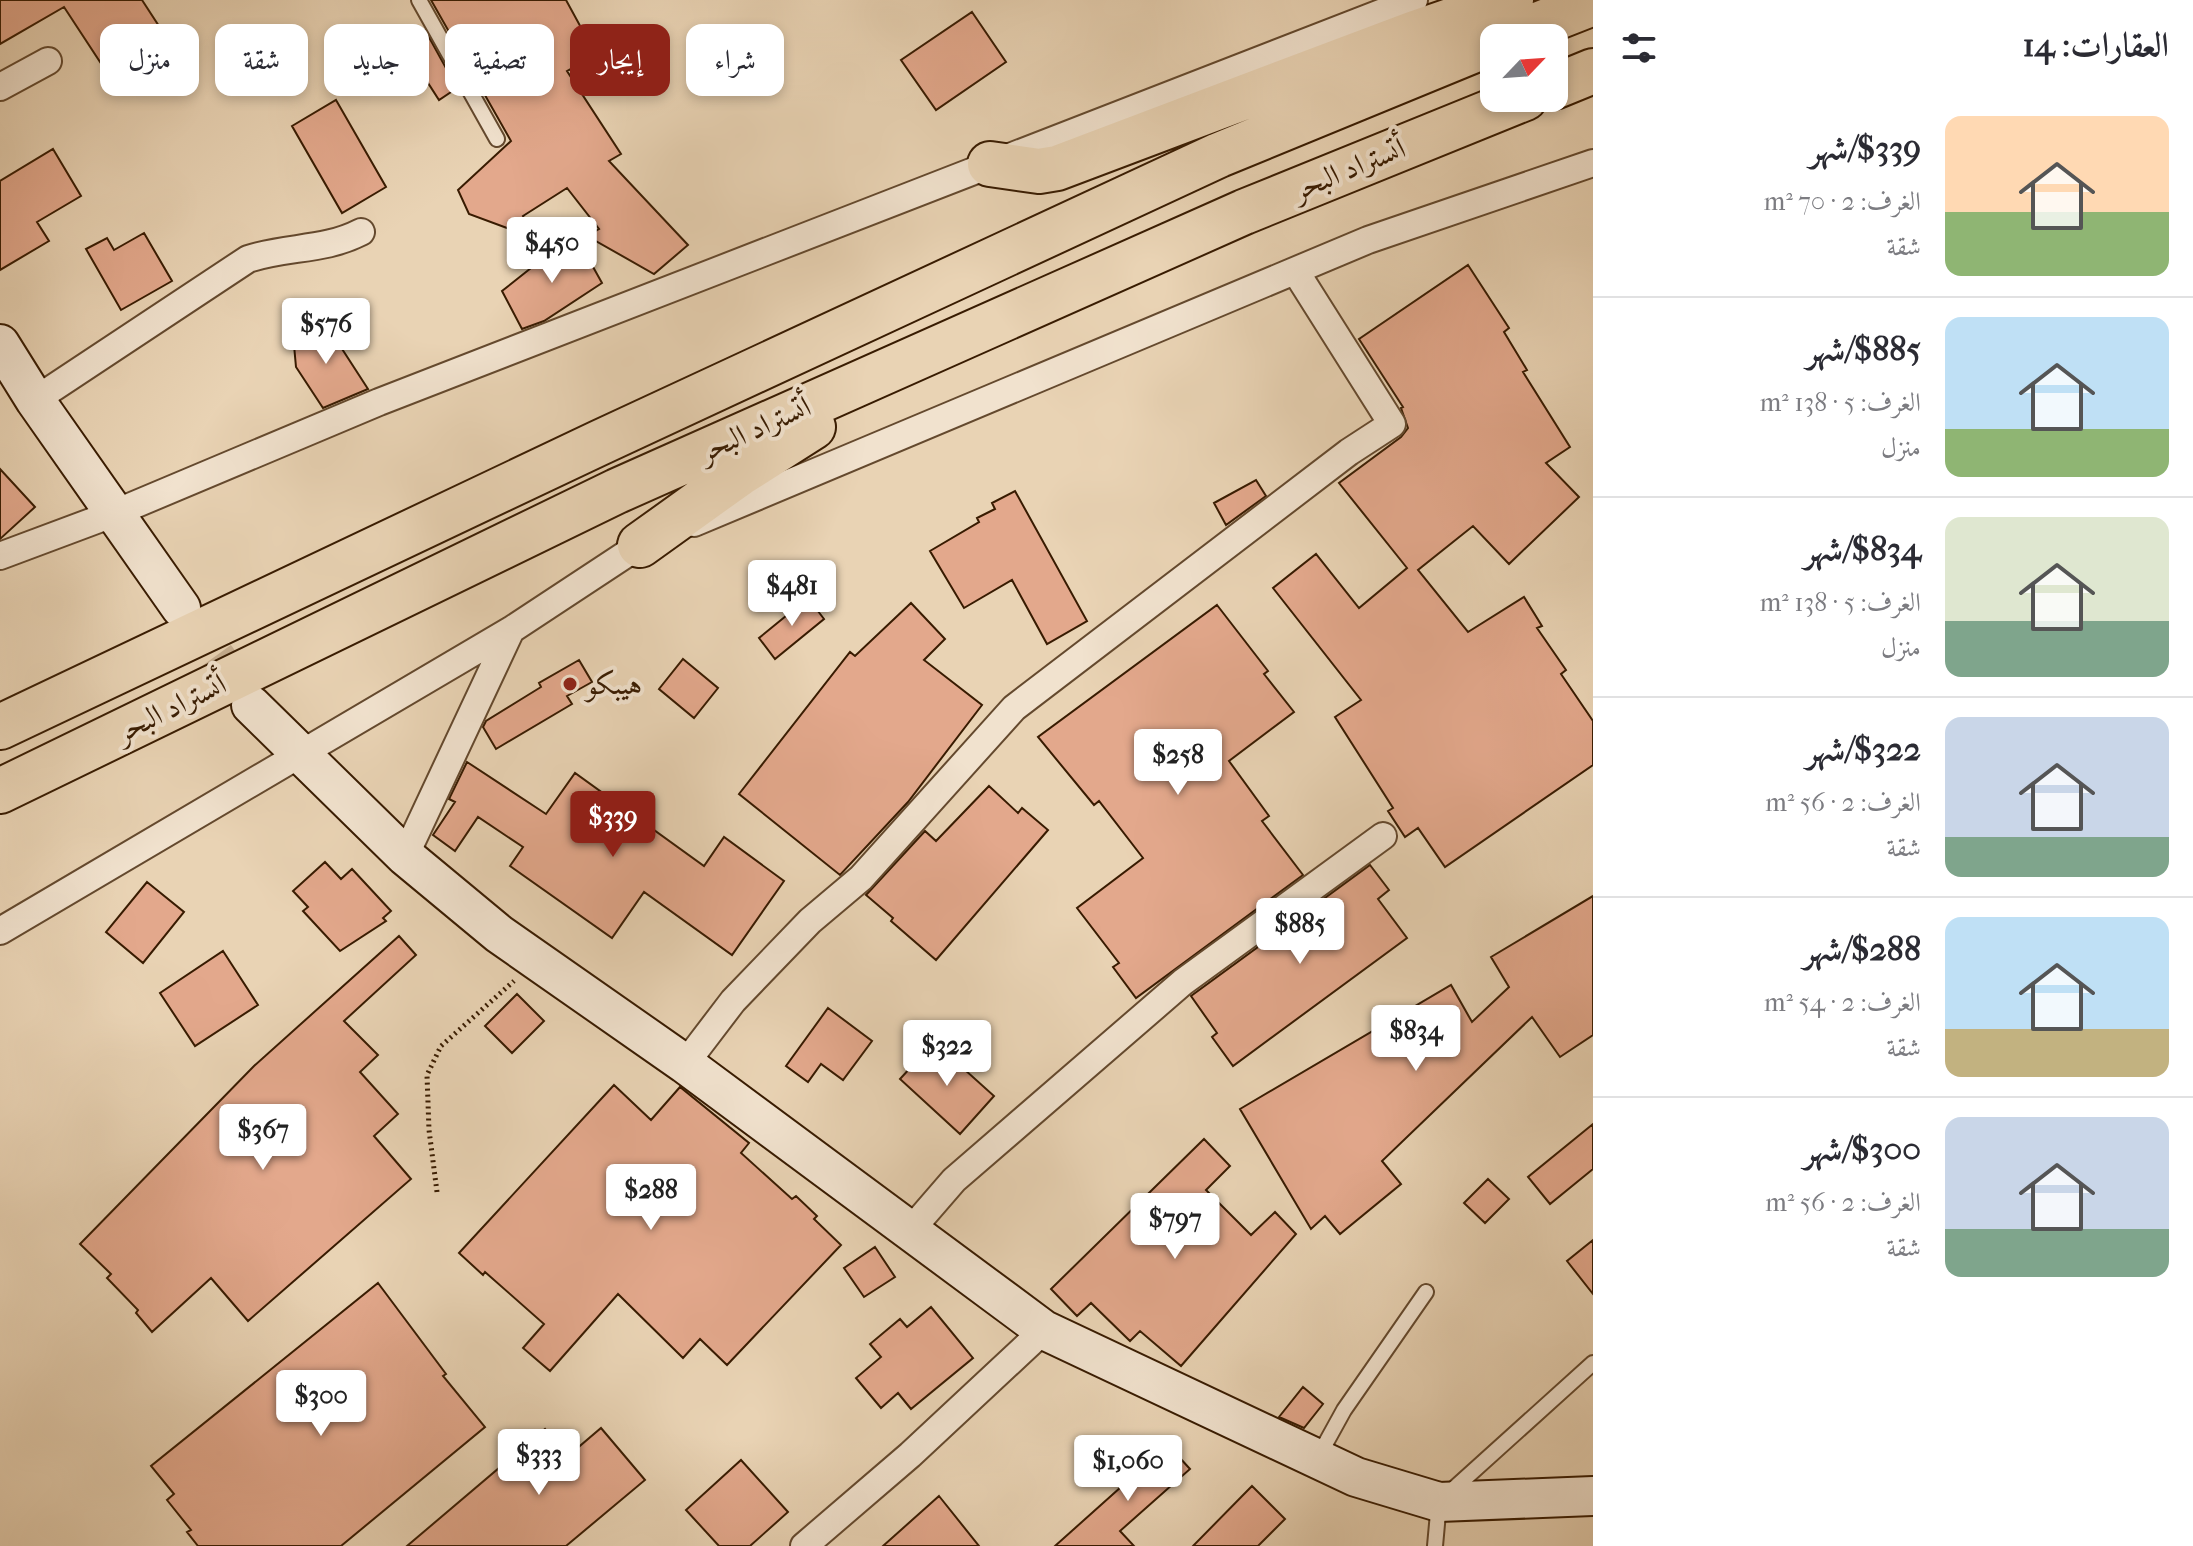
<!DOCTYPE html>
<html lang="ar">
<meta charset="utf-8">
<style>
body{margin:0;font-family:"IM FELL French Canon",Amiri,serif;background:#f7f7f7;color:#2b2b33;direction:rtl;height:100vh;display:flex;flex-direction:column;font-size:30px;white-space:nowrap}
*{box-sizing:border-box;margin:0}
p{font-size:26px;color:#7c7c81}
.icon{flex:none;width:44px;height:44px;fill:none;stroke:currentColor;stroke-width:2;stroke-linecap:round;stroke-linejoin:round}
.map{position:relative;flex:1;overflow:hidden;direction:ltr}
.side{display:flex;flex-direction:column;background:#fff;width:600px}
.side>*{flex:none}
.top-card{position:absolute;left:24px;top:24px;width:760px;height:72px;direction:rtl;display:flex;gap:16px}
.needle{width:52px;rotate:65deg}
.tools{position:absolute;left:1480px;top:24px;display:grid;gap:16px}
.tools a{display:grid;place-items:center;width:88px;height:88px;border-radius:16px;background:#fff;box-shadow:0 4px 12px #0003;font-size:40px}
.price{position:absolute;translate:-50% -68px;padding:0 18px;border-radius:8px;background:#fff;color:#222;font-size:26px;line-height:52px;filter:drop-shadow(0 2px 4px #0008)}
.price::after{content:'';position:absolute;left:50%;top:48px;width:24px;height:18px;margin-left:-12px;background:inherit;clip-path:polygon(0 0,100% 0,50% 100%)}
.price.active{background:#8f2418;color:#fff}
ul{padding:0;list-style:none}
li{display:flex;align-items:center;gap:24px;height:200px;padding:0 24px}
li+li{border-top:2px solid #e1e1e2}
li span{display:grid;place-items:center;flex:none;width:224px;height:160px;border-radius:16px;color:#555}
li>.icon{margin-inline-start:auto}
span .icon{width:96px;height:96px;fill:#fffc;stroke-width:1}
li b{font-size:34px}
h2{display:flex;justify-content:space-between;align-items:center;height:96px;padding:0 24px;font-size:34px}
.tag{padding:0 28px;border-radius:16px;background:#fff;box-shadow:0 4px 12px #0003;font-size:28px;line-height:72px}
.tag.active{background:#8f2418;color:#fff}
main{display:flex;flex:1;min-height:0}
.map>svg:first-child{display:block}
.building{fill:#e3a88c;stroke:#381b01;stroke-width:2}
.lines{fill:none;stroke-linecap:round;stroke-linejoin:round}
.secondary-tunnel{stroke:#c6ae90;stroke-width:38;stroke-dasharray:38 19;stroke-linecap:butt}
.lane-casing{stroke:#64492e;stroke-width:18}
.street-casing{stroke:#64492e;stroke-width:30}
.secondary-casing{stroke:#381b01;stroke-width:42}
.highway-casing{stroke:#381b01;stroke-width:48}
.path{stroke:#381b01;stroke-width:5;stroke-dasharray:2 4;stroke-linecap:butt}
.lane{stroke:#f1e2ce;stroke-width:14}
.street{stroke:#f1e2ce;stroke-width:26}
.secondary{stroke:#f1e2ce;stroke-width:38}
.highway{stroke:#e9d3b4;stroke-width:44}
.poi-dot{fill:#8f2418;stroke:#f1e2ce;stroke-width:3}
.labels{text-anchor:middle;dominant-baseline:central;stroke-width:8;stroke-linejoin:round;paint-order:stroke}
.street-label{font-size:30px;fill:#381b01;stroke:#f1e2ce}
.poi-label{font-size:30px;fill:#381b01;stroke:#f1e2ce;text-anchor:start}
</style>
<main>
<section class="side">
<h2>العقارات: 14<svg class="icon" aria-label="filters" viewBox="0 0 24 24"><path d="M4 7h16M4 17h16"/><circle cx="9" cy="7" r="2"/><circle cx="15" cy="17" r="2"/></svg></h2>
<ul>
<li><span style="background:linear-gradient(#ffd9b3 60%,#8fb573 0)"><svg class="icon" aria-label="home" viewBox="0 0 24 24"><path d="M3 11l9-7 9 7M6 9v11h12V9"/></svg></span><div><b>$339/شهر</b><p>الغرف: 2 · 70 m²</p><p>شقة</p></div></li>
<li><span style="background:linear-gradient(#bfe0f5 70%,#8fb573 0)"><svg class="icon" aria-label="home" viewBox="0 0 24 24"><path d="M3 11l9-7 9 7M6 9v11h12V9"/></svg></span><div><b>$885/شهر</b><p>الغرف: 5 · 138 m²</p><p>منزل</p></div></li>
<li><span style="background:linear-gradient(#dfe7d0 65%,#7fa58c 0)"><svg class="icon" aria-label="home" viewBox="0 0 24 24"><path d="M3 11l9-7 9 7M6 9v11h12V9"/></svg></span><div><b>$834/شهر</b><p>الغرف: 5 · 138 m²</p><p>منزل</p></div></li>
<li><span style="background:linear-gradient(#c9d6e8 75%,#7fa58c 0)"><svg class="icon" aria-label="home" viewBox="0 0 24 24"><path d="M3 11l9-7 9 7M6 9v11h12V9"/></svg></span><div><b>$322/شهر</b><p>الغرف: 2 · 56 m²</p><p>شقة</p></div></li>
<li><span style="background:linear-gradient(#bfe0f5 70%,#c2b280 0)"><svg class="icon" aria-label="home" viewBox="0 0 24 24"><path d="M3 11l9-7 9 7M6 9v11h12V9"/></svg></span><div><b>$288/شهر</b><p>الغرف: 2 · 54 m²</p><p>شقة</p></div></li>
<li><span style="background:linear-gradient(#c9d6e8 70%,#7fa58c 0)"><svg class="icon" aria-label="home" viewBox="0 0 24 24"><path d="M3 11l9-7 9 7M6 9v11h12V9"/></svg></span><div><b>$300/شهر</b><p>الغرف: 2 · 56 m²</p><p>شقة</p></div></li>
</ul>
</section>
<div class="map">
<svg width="1593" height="1546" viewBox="0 0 1593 1546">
<rect width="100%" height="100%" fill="#e9d3b4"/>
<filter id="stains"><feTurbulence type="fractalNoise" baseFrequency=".0025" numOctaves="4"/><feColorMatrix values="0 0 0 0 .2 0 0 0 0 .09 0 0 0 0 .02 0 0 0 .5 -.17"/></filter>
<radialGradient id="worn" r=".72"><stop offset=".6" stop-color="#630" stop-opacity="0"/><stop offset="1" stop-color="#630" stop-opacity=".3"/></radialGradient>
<!-- building -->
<path class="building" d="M0 0H142L181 60 139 86 122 60 106 71 64 7 0 44Z
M431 0H566L596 55 567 71 621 154 609 161 688 245 654 274 587 236 599 229 567 188 523 216 537 239 469 214 458 190 511 141Z
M972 12 1006 62 936 110 901 60Z
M425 30 457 88 439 100 403 44Z
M336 100 386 187 342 213 292 126Z
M53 149 81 196 37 222 49 241 0 270V181Z
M144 233 172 281 121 310 86 249 107 238 114 250Z
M578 240 602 283 544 321 522 329 502 291 531 268 530 266Z
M1468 265 1509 328 1504 332 1527 370 1523 372 1570 447 1546 463 1579 497 1509 564 1473 526 1418 570 1468 632 1524 597 1542 626 1537 628 1566 670 1561 674 1593 721V765L1445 867 1418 828 1405 837 1388 811 1393 808 1335 717 1361 700 1273 588 1316 554 1359 608 1407 568 1339 483 1401 437 1408 428 1401 408 1403 407 1359 339Z
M317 323 333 335 368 389 323 408 296 367 293 334Z
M0 469 35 507 0 539Z
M1256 480 1266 496 1226 525 1214 503Z
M1015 491 1087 621 1047 644 1012 580 964 608 930 551 979 522 977 518 995 509 992 503Z
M808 598 824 619 775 659 759 638Z
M911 603 945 639 924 660 982 705 908 802 840 875 739 794 850 652 855 656Z
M1217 605 1268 671 1264 674 1294 712 1229 761 1269 816 1262 821 1303 875 1136 998 1113 967 1119 963 1077 908 1143 858 1099 801 1094 805 1038 737Z
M683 659 718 688 694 718 659 689Z
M579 660 592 682 567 696 572 704 496 749 483 727 486 721 541 687 539 683Z
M467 762 546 814 575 773 704 866 724 837 784 881 732 955 644 892 612 938 510 866 523 847 478 817 455 851 433 835 455 802 449 799Z
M989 786 1018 813 1022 808 1048 830 936 960 891 921 893 918 866 895 925 831 936 841Z
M325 862 341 879 352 869 391 911 383 918 386 921 340 951 303 911 308 907 293 891Z
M1370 865 1389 890 1378 899 1407 938 1233 1066 1212 1037 1217 1033 1191 996Z
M147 882 184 912 143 963 106 932Z
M1593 896V1035L1560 1057 1532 1017 1382 1161 1401 1184 1340 1234 1325 1216 1311 1229 1240 1109 1451 985 1472 1022 1509 987 1491 957Z
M399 936 416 955 344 1021 378 1055 360 1072 398 1114 374 1136 411 1179 248 1321 211 1278 152 1332 136 1313 138 1310 107 1278 111 1274 80 1244 254 1066Z
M223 951 258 1005 195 1046 160 993Z
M517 994 544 1021 512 1053 485 1026Z
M828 1008 872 1041 843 1080 821 1064 808 1082 786 1066Z
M934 1042 994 1096 960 1134 900 1079Z
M614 1085 651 1120 680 1087 749 1143 741 1153 792 1199 796 1196 817 1216 814 1219 841 1245 727 1365 700 1339 683 1358 618 1294 550 1371 523 1348 544 1324 485 1272 483 1275 459 1253Z
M1593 1124V1169L1550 1204 1528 1177Z
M1204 1139 1230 1166 1206 1190 1251 1235 1275 1212 1296 1234 1181 1366 1140 1331 1130 1341 1091 1303 1077 1316 1051 1289Z
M1488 1179 1509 1199 1485 1223 1464 1203Z
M1593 1240V1294L1567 1261Z
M875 1247 895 1277 864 1297 844 1268Z
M378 1283 446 1374 443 1376 485 1427 341 1546H198L187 1532 191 1530 167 1500 174 1494 151 1466Z
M931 1307 973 1358 911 1409 898 1393 881 1408 856 1378 881 1357 870 1344 900 1319 907 1327Z
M1303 1387 1323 1404 1304 1428 1279 1417Z
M601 1428 645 1480 566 1546H407L545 1429 568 1456Z
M1168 1445 1190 1469 1120 1531 1134 1546H1055Z
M741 1460 788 1512 750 1546H719L686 1510Z
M1252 1486 1285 1519 1258 1546H1193Z
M939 1496 979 1546H883Z"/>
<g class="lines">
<!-- secondary-tunnel -->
<path class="secondary-tunnel" d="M182 610 249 702"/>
<defs>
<path id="lane" d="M419 0 497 139
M1317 1459 1344 1410 1426 1292
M1435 1546 1439 1502 1593 1363"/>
<path id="street" d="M0 87 48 61
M35 400 248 259C288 246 324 251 361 232
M694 523 1368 240 1593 163
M0 556 115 513 379 402 1414 0
M405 856 511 630
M0 931 511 630 640 545 651 541
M685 1064 733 1001 810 921 861 878 1014 708 1349 452 1392 424 1296 272
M909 1232 954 1180 1183 982 1383 836
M804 1546 910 1455 1044 1330"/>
<path id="secondary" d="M0 344 35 400 181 608
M251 705 405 856 499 934 685 1064 1044 1330 1356 1477 1439 1502 1593 1496"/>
<path id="highway" d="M1504 38 1593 3
M1554 87 1593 71
M990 164 1039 171 1057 168 1412 34 1511 0
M640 545 739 474 813 427
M0 727 599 443 1219 155 1494 42
M0 791 617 491 1244 212 1525 98"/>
</defs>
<!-- lane casing -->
<use href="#lane" class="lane-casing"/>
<!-- street casing -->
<use href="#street" class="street-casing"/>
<!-- secondary casing -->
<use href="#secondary" class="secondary-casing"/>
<!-- highway casing -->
<use href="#highway" class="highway-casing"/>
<!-- path -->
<path class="path" d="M437 1192 429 1130 427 1075 441 1046 514 981"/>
<!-- lane -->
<use href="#lane" class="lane"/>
<!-- street -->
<use href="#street" class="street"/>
<!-- secondary -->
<use href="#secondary" class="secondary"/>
<!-- highway -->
<use href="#highway" class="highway"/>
</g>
<!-- markers -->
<circle class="poi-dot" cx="570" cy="684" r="8"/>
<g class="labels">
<!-- street labels -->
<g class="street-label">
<text transform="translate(1349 169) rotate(-22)">أتستراد البحر</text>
<text transform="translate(755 429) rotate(-24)">أتستراد البحر</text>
<text transform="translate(171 708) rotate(-26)">أتستراد البحر</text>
</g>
<!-- poi labels -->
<g class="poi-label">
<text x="586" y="684">هيبكو</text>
</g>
</g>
<rect width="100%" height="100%" filter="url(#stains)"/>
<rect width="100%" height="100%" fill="url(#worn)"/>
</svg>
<div class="tools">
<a><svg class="needle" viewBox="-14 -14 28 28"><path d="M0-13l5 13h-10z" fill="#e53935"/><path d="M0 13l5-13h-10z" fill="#7c7c81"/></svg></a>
</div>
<b class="price" style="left:552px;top:285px">$450</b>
<b class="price" style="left:326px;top:366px">$576</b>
<b class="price" style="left:792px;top:628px">$481</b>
<b class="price" style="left:1178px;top:797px">$258</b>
<b class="price active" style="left:613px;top:859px">$339</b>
<b class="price" style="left:1300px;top:966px">$885</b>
<b class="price" style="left:1416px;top:1073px">$834</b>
<b class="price" style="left:947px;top:1088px">$322</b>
<b class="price" style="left:263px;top:1172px">$367</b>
<b class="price" style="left:651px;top:1232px">$288</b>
<b class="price" style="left:1175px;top:1261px">$797</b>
<b class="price" style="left:321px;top:1438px">$300</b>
<b class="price" style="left:539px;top:1497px">$333</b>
<b class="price" style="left:1128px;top:1503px">$1,060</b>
<div class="top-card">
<a class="tag">شراء</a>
<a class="tag active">إيجار</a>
<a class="tag">تصفية</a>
<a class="tag">جديد</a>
<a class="tag">شقة</a>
<a class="tag">منزل</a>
</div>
</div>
</main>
